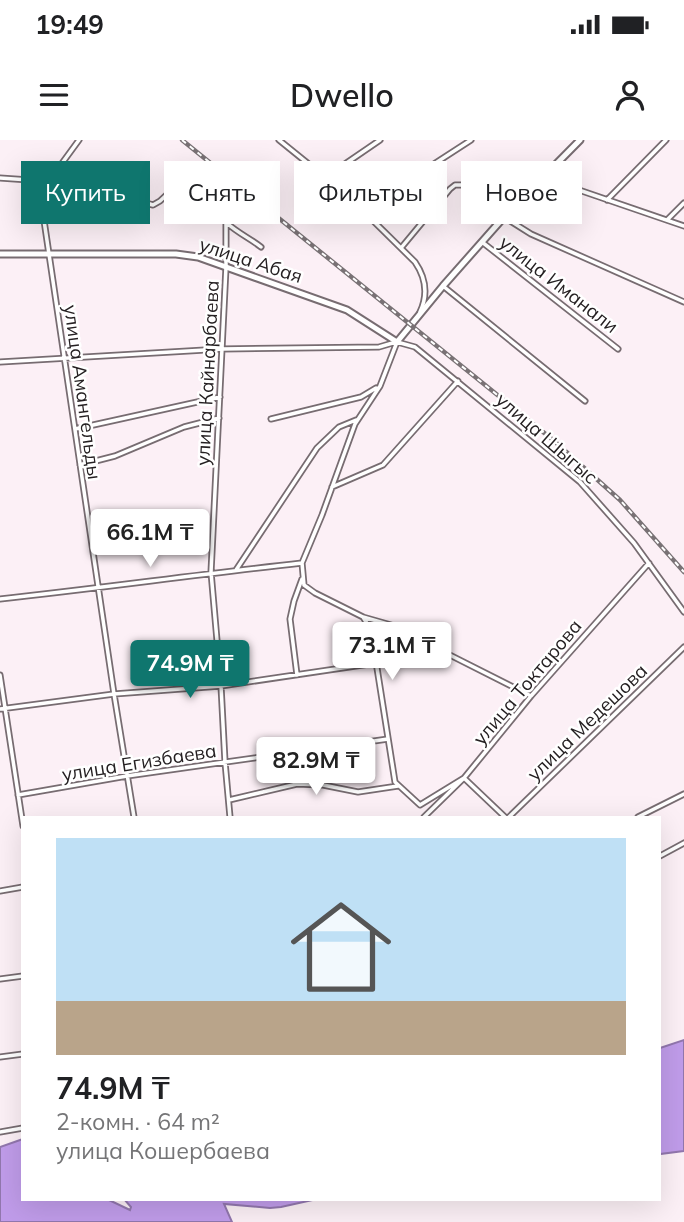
<!DOCTYPE html>
<html lang="ru">
<meta charset="utf-8">
<style>
body{margin:0;font-family:Mulish,sans-serif;background:#f6f6f6;color:#202124;height:100vh;display:flex;flex-direction:column;font-size:26px;white-space:nowrap}
*{box-sizing:border-box;margin:0}
p{font-size:23px;color:#757577}
.icon{flex:none;width:38px;height:38px;fill:none;stroke:currentColor;stroke-width:2;stroke-linecap:round;stroke-linejoin:round}
.map{position:relative;flex:1;overflow:hidden}
.side{position:absolute;left:21px;top:676px;width:640px;height:385px;display:flex;flex-direction:column;background:#fff;border-radius:0px;box-shadow:0 7px 28px #0002}
.side>*{flex:none}
.guide{position:absolute;left:21px;top:21px;width:642px;height:63px;display:flex;gap:14px}
.price{position:absolute;translate:-50% -60px;padding:0 16px;border-radius:7px;background:#fff;color:#222;font-size:23px;line-height:46px;filter:drop-shadow(0 2px 4px #0008)}
.price::after{content:'';position:absolute;left:50%;top:42px;width:21px;height:16px;margin-left:-10px;background:inherit;clip-path:polygon(0 0,100% 0,50% 100%)}
.price.on{background:#0f766e;color:#fff}
ul{padding:0;list-style:none}
li{display:grid;align-content:center;gap:14px;height:371px;padding:0 35px}
li+li{border-top:2px solid #e0e0e0}
li span{display:grid;place-items:center;height:217px;border-radius:0px;color:#555}
li>.icon{margin-inline-start:auto}
span .icon{width:126px;height:126px;fill:#fffc;stroke-width:1}
li b{font-size:30px}
.chip{padding:0 24px;border-radius:0px;background:#fff;box-shadow:0 7px 28px #0002;font-size:24px;line-height:63px}
.chip.on{background:#0f766e;color:#fff}
.status{display:flex;justify-content:space-between;align-items:center;height:49px;padding:0 35px;background:#fff;direction:ltr}
.status svg{height:19px;fill:currentColor}
header{display:flex;justify-content:space-between;align-items:center;height:91px;padding:0 35px;background:#fff;font-size:32px;font-weight:600}
.map>svg:first-child{display:block}
.water{fill:#c09cea;stroke:#9277ae;stroke-width:2}
.lines{fill:none;stroke-linecap:round;stroke-linejoin:round}
.minor-casing{stroke:#776c71;stroke-width:7}
.tertiary-casing{stroke:#776c71;stroke-width:9}
.minor{stroke:#fff;stroke-width:3.5}
.tertiary{stroke:#fff;stroke-width:5}
.rail-casing{stroke:#797275;stroke-width:4.5}
.rail{stroke:#fff;stroke-width:2;stroke-dasharray:5;stroke-linecap:butt}
.labels{text-anchor:middle;dominant-baseline:central;stroke-width:5;stroke-linejoin:round;paint-order:stroke}
.street-label{font-size:19px;fill:#252022;stroke:#fff}
</style>
<div class="status"><b>19:49</b><svg viewBox="0 0 49 12"><path d="M0 12V9h3v3zM5 12V6h3v6zM10 12V3h3v9zM15 12V0h3v12zM26 1h20v11H26zM47 4h2v5h-2z"/></svg></div>
<header><svg class="icon" aria-label="menu" viewBox="0 0 24 24"><path d="M4 6h16M4 12h16M4 18h16"/></svg>Dwello<svg class="icon" aria-label="person" viewBox="0 0 24 24"><circle cx="12" cy="8" r="4"/><path d="M4 21q1-7 8-7t8 7"/></svg></header>
<div class="map">
<svg width="684" height="1082" viewBox="0 0 684 1082">
<rect width="100%" height="100%" fill="#fcf0f6"/>
<!-- water -->
<path class="water" d="M684 900V1011L660 1014V908Z
M23 999V1059H107L130 1070 131 1067 124 1059H317L281 1067 270 1068 224 1064 232 1082H0V1007Z"/>
<g class="lines">
<defs>
<path id="minor" d="M79 0 41 52V60L114 554 134 677
M279 0 347 55 415 122C426 138 428 155 420 172
M326 37 380 0
M0 38C41 40 81 45 121 54 132 57 142 62 153 65L160 61 176 46C192 46 209 57 219 70 222 75 224 80 228 84 238 93 251 99 261 107
M544 38 684 86
M607 60 666 0
M363 70 471 0
M667 80 684 63
M226 82V127L211 432 221 546 225 622 230 677
M482 102 618 209
M401 108 450 49 455 45H464L504 77 531 94 684 162
M443 146 585 261
M397 202 380 246 355 284 322 375 302 423 304 445 315 453 363 477 371 490 395 642 420 665 464 638 505 677
M397 202 415 207 580 342 634 403 684 472
M0 222 222 209 379 207 396 202
M271 279 361 257 376 248
M75 289 220 257
M80 325 115 316 184 287 219 278
M332 347 383 325 458 241
M236 430 317 308 339 287 356 280
M0 459C101 448 201 434 302 423
M363 477 405 489 434 507 531 556
M0 535 23 686
M297 535 290 479 294 461 302 439
M0 569 114 554 221 546 376 523
M18 655 127 636 388 599
M229 660 297 644 323 645 358 652 398 646
M424 677 464 638 531 556 649 423
M509 677 684 507
M638 677 684 654
M660 716 684 703
M0 751 23 747
M0 839 23 836
M0 917 23 914
M0 992 23 988"/>
<path id="tertiary" d="M0 114H176L198 117 347 170 397 202 443 146 504 77 580 0"/>
</defs>
<!-- minor casing -->
<use href="#minor" class="minor-casing"/>
<!-- tertiary casing -->
<use href="#tertiary" class="tertiary-casing"/>
<!-- minor -->
<use href="#minor" class="minor"/>
<!-- tertiary -->
<use href="#tertiary" class="tertiary"/>
<defs>
<path id="rail" d="M182 0 553 300 620 360 684 432"/>
</defs>
<!-- rail casing -->
<use href="#rail" class="rail-casing"/>
<!-- rail -->
<use href="#rail" class="rail"/>
</g>
<g class="labels">
<!-- street labels -->
<g class="street-label">
<text transform="translate(251 120) rotate(18)">улица Абая</text>
<text transform="translate(559 144) rotate(38)">улица Иманали</text>
<text transform="translate(207 233) rotate(-87)">улица Кайнарбаева</text>
<text transform="translate(83 252) rotate(82)">улица Амангельды</text>
<text transform="translate(547 298) rotate(41)">улица Шыгыс</text>
<text transform="translate(527 542) rotate(-50)">улица Токтарова</text>
<text transform="translate(587 582) rotate(-44)">улица Медешова</text>
<text transform="translate(139 622) rotate(-9)">улица Егизбаева</text>
</g>
</g>
</svg>
<b class="price" style="left:150px;top:429px">66.1M ₸</b>
<b class="price" style="left:392px;top:542px">73.1M ₸</b>
<b class="price on" style="left:190px;top:560px">74.9M ₸</b>
<b class="price" style="left:316px;top:657px">82.9M ₸</b>
<div class="guide">
<a class="chip on">Купить</a>
<a class="chip">Снять</a>
<a class="chip">Фильтры</a>
<a class="chip">Новое</a>
</div>
<section class="side">
<ul>
<li><span style="background:linear-gradient(#bfe0f5 75%,#b9a48a 0)"><svg class="icon" aria-label="home" viewBox="0 0 24 24"><path d="M3 11l9-7 9 7M6 9v11h12V9"/></svg></span><div><b>74.9M ₸</b><p>2-комн. · 64 m²</p><p>улица Кошербаева</p></div></li>
</ul>
</section>
</div>
